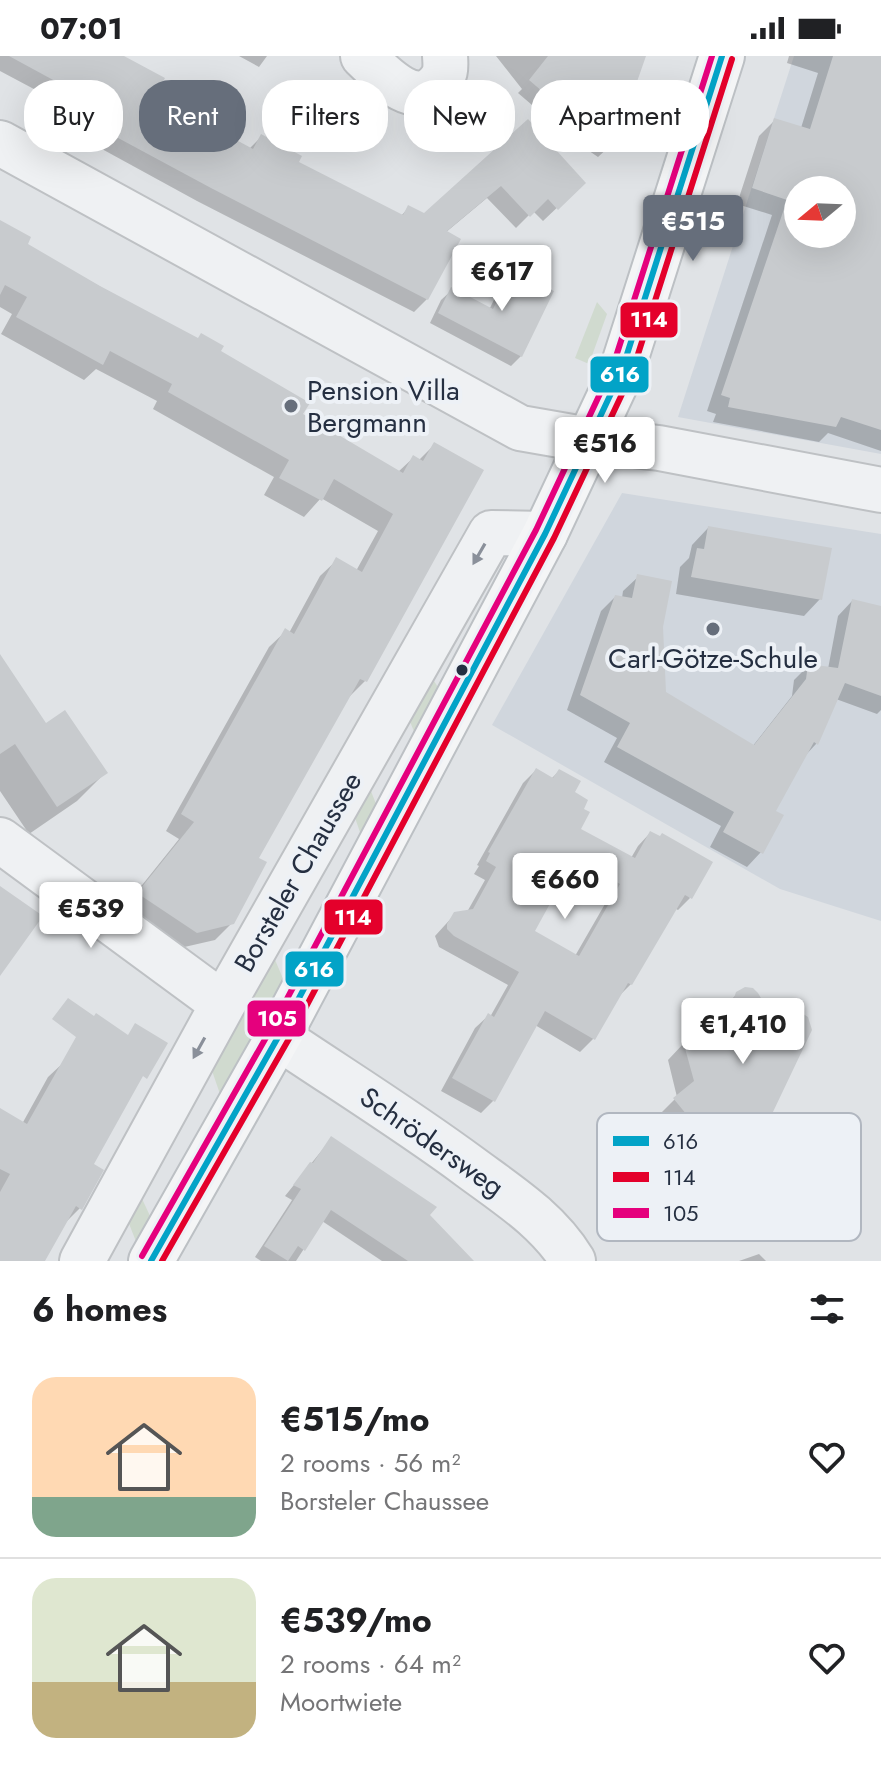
<!DOCTYPE html>
<meta charset="utf-8">
<style>
body{margin:0;font-family:Jost,sans-serif;background:#f2f2f2;color:#202124;height:100vh;display:flex;flex-direction:column;font-size:30px;white-space:nowrap}
*{box-sizing:border-box;margin:0}
p{font-size:26px;color:#757577}
.icon{flex:none;width:44px;height:44px;fill:none;stroke:currentColor;stroke-width:2;stroke-linecap:round;stroke-linejoin:round}
.map{position:relative;height:1205px;overflow:hidden}
.sheet{display:flex;flex-direction:column;background:#fff;flex:1}
.sheet>*{flex:none}
.guide{position:absolute;left:24px;top:24px;width:834px;height:72px;display:flex;gap:16px}
.needle{width:52px;rotate:251deg}
.buttons{position:absolute;left:784px;top:120px;display:grid;gap:16px}
.buttons a{display:grid;place-items:center;width:72px;height:72px;border-radius:50%;background:#fff;box-shadow:0 8px 32px #0002;font-size:40px}
.price{position:absolute;translate:-50% -68px;padding:0 18px;border-radius:8px;background:#fff;color:#222;font-size:26px;line-height:52px;filter:drop-shadow(0 2px 4px #0008)}
.price::after{content:'';position:absolute;left:50%;top:48px;width:24px;height:18px;margin-left:-12px;background:inherit;clip-path:polygon(0 0,100% 0,50% 100%)}
.price.current{background:#666e7b;color:#fff}
ul{padding:0;list-style:none}
li{display:flex;align-items:center;gap:24px;height:200px;padding:0 32px}
li+li{border-top:2px solid #e0e0e0}
li span{display:grid;place-items:center;flex:none;width:224px;height:160px;border-radius:24px;color:#555}
li>.icon{margin-inline-start:auto}
span .icon{width:96px;height:96px;fill:#fffc;stroke-width:1}
li b{font-size:34px}
h2{display:flex;justify-content:space-between;align-items:center;height:96px;padding:0 32px;font-size:34px}
.pill{padding:0 28px;border-radius:32px;background:#fff;box-shadow:0 8px 32px #0002;font-size:28px;line-height:72px}
.pill.current{background:#666e7b;color:#fff}
.status{display:flex;justify-content:space-between;align-items:center;height:56px;padding:0 40px;background:#fff;direction:ltr}
.status svg{height:22px;fill:currentColor}
.map>svg:first-child{display:block}
.built{fill:#d0d6dd;fill-rule:evenodd}
.green{fill:#d0dacf}
.shadow{fill:#0003;fill-rule:evenodd}
.building{fill:#c8cbce;fill-rule:evenodd}
.lines{fill:none;stroke-linecap:round;stroke-linejoin:round}
.minor-casing{stroke:#bec1c4;stroke-width:48}
.major-casing{stroke:#bcc0c4;stroke-width:48}
.minor{stroke:#eff1f3;stroke-width:44}
.major{stroke:#f4f5f6;stroke-width:44}
.bus-1-casing{stroke:#edf1f6;stroke-width:12}
.bus-2-casing{stroke:#edf1f6;stroke-width:12}
.bus-3-casing{stroke:#edf1f6;stroke-width:12}
.bus-1{stroke:#02a3c7;stroke-width:6}
.bus-2{stroke:#e4002b;stroke-width:6}
.bus-3{stroke:#e5007d;stroke-width:6}
.oneway{fill:#8a909a}
.poi-dot{fill:#666e7b;stroke:#edf1f6;stroke-width:3}
.bus-dot{fill:#252f41;stroke:#edf1f6;stroke-width:3}
.labels{text-anchor:middle;dominant-baseline:central;stroke-width:8;stroke-linejoin:round;paint-order:stroke}
.poi-label{font-size:28px;fill:#252f41;stroke:#edf1f6;text-anchor:start}
.street-label{font-size:28px;fill:#252f41;stroke:#edf1f6}
.key{fill:#edf1f6;stroke:#b1b7c0;stroke-width:2}
.key-label{font-size:22px;fill:#252f41}
.line-badge{stroke:#edf1f6;stroke-width:3}
.badge-label{font-size:22px;text-anchor:middle;font-weight:bold;fill:#fff}
</style>
<div class="status"><b>07:01</b><svg viewBox="0 0 49 12"><path d="M0 12V9h3v3zM5 12V6h3v6zM10 12V3h3v9zM15 12V0h3v12zM26 1h20v11H26zM47 4h2v5h-2z"/></svg></div>
<div class="map">
<svg width="881" height="1205" viewBox="0 0 881 1205">
<rect width="100%" height="100%" fill="#e0e3e6"/>
<!-- built -->
<path class="built" d="M794 0H881V398L678 361ZM798 134H842V178H798Z
M622 437 881 478V865L780 833 492 669Z"/>
<!-- green -->
<path class="green" d="M597 246 607 258 589 308 575 302Z
M427 614 443 639 418 685 406 656Z
M367 725 378 753 362 782 352 753Z
M273 899 284 925 220 1038 209 1006Z
M136 1130 151 1162 137 1188 124 1155Z"/>
<!-- shadow -->
<path class="shadow" d="M0 0H120L152 41 249 93 261 81 297 107 401 160 409 151 424 159 528 66 583 127 543 165 533 155 516 172 487 142 445 177 427 243 414 256 197 145 69 75 79 57 0 15Z
M239 0H267L259 11Z
M496 0H644L611 89 598 101 536 59 539 55 518 37 522 33Z
M789 0H881V395L828 377 819 386 713 366 716 358 707 355 772 159 737 148 759 80 775 64 801 72 818 17 787 7ZM798 134H842V178H798Z
M0 166 25 189 218 296 301 359 398 416 413 402 418 405 435 388 481 415 365 625 348 642 256 803 232 867 215 884 180 892 122 854 179 783 166 775 269 591 286 575 289 577 320 520 337 504 356 515 378 475 321 442 304 461 264 439 274 421 153 353 157 345 96 313 84 324 1 278 12 258 0 251Z
M512 217 521 300 511 310 430 267 441 244 452 234 489 254 502 227Z
M708 472 820 543 804 560 676 538 680 511 689 502 692 489Z
M638 521 661 571 664 637 752 691 792 640 794 624 808 610 828 613 838 560 852 545 881 552V654L877 658 836 643 816 688 803 702 774 756 761 796 747 811 710 791 721 770 604 706 617 682 567 654 601 555 615 541 622 542 623 535Z
M0 615 46 669 105 717 77 745 29 778 0 735Z
M536 714 551 723 559 715 572 737 578 774 631 802 638 790 650 777 690 842 678 854 674 852 631 928 617 942 593 983 580 996 535 969 493 1045 481 1057 441 1035 475 972 488 960 490 961 508 929 439 891 435 880 455 858 467 856 485 824 474 818 479 810 477 809 523 727ZM565 816 609 841 575 900 532 875Z
M738 937 760 1080 743 1096 708 1080 688 1096 658 1060 677 1041 668 1004 684 987 718 978 717 963 720 955Z
M63 1007 91 1108 80 1152 65 1167 42 1205H0V1059L22 1068 48 1021Z
M331 1083 428 1159 472 1205H382L322 1165 296 1205H261L255 1201 292 1144 285 1140Z
M759 1198 766 1205H739Z"/>
<!-- building -->
<path class="building" d="M9 0H124L165 22 155 40 253 93 261 78 302 100 299 106 403 159 408 149 424 157 528 63 586 127 558 154 548 143 530 161 501 130 447 175 461 183 428 244 211 132 81 62 90 44Z
M548 0H646L632 40 641 45 612 90 546 46 550 42 529 24Z
M833 0H881V374L841 361 836 371 728 351 730 342 721 339 787 144 752 132 774 62 810 73ZM798 134H842V178H798Z
M0 164 31 181 28 188 100 230 198 282 201 277 224 290 221 295 310 347 303 358 403 417 413 399 423 405 434 386 484 414 367 626 360 623 259 802 267 806 234 868 197 877 137 837 194 766 181 758 285 572 294 578 336 501 362 516 393 458 334 423 322 445 279 422 289 404 168 336 172 328 110 295 103 309 16 261 27 241 5 229 0 239Z
M512 215 554 235 522 301 438 257 451 231 493 253Z
M708 470 832 492 822 544 691 521 697 492 704 493Z
M637 518 672 525 663 571 666 636 754 689 806 623 808 608 838 612 852 543 881 550V640L845 627 818 689 814 686 776 755 784 759 763 798 723 776 734 756 617 691 630 667 580 639 615 539 632 542Z
M0 598 46 667 65 654 108 717 57 751 15 688 0 698Z
M536 712 553 722 559 713 581 725 575 736 588 744 584 753 590 756 581 773 635 802 650 775 660 780 662 777 713 806 692 843 685 839 632 929 628 927 595 984 545 955 495 1046 452 1022 488 957 494 961 519 916 454 880 447 873V868L454 856 473 853 496 811 486 805 490 797 488 796ZM575 802 620 828 579 900 535 875Z
M0 830 43 860 0 920Z
M745 931 753 932 758 937 772 961 796 955 800 956 808 961 812 974 761 1081 726 1064 705 1081 673 1042 694 1025 683 985 735 971 733 945 736 936Z
M68 942 94 960 96 957 128 979 135 967 168 987 147 1023 143 1020 94 1108 104 1114 82 1154 76 1150 45 1205H0V1136L10 1118 0 1113V1052L27 1068 76 981 52 963Z
M331 1080 437 1151 430 1159 474 1205H408L331 1154 305 1195 298 1190 288 1205 264 1190 301 1133 293 1129 310 1106 313 1107Z"/>
<g class="lines">
<defs>
<path id="minor" d="M363 0C381 17 413 54 437 29 446 20 446 12 445 0
M0 87 520 372 589 384 659 392 881 434
M0 784 223 948
M278 981C342 1024 408 1065 470 1111 508 1139 548 1164 573 1205
M82 1205 223 948 491 477 545 478"/>
<path id="major" d="M151 1205 281 976 545 478 622 314 722 0"/>
</defs>
<!-- minor casing -->
<use href="#minor" class="minor-casing"/>
<!-- major casing -->
<use href="#major" class="major-casing"/>
<!-- minor -->
<use href="#minor" class="minor"/>
<!-- major -->
<use href="#major" class="major"/>
<defs>
<path id="bus-1" d="M151 1205 281 976 545 478 622 314 722 0"/>
<path id="bus-2" d="M162 1205 290 981 554 482 632 317 732 3"/>
<path id="bus-3" d="M142 1200 272 971 536 474 613 310 712 0"/>
</defs>
<!-- bus-1 casing -->
<use href="#bus-1" class="bus-1-casing"/>
<!-- bus-2 casing -->
<use href="#bus-2" class="bus-2-casing"/>
<!-- bus-3 casing -->
<use href="#bus-3" class="bus-3-casing"/>
<!-- bus-1 -->
<use href="#bus-1" class="bus-1"/>
<!-- bus-2 -->
<use href="#bus-2" class="bus-2"/>
<!-- bus-3 -->
<use href="#bus-3" class="bus-3"/>
</g>
<!-- one-way arrows -->
<defs><path id="oneway-solid" d="M-6-.8H1V-3.2L6.5 0L1 3.2V.8H-6Z" transform="scale(2)"/></defs>
<g class="oneway">
<use href="#oneway-solid" transform="translate(479 498) rotate(120)"/>
<use href="#oneway-solid" transform="translate(199 992) rotate(119)"/>
</g>
<!-- markers -->
<g class="poi-dot">
<circle cx="291" cy="350" r="8"/>
<circle cx="713" cy="573" r="8"/>
</g>
<circle class="bus-dot" cx="462" cy="614" r="7"/>
<g class="labels">
<!-- poi labels -->
<g class="poi-label">
<text x="307" y="334">Pension Villa<tspan x="307" dy="32">Bergmann</tspan></text>
<text x="713" y="602" text-anchor="middle">Carl-Götze-Schule</text>
</g>
<!-- street labels -->
<g class="street-label">
<text transform="translate(298 816) rotate(-60)">Borsteler Chaussee</text>
<text transform="translate(432 1086) rotate(35)">Schrödersweg</text>
</g>
</g>
<!-- legend -->
<rect x="597" y="1057" width="264" height="128" rx="12" class="key"/>
<rect x="613" y="1080" width="36" height="10" fill="#02a3c7"/>
<rect x="613" y="1116" width="36" height="10" fill="#e4002b"/>
<rect x="613" y="1152" width="36" height="10" fill="#e5007d"/>
<g class="key-label">
<text x="663" y="1093">616</text>
<text x="663" y="1129">114</text>
<text x="663" y="1165">105</text>
</g>
<g class="line-badge">
<rect x="619" y="245" width="60" height="38" rx="8" fill="#e4002b"/>
<rect x="589" y="299" width="61" height="39" rx="8" fill="#02a3c7"/>
<rect x="323" y="842" width="61" height="38" rx="8" fill="#e4002b"/>
<rect x="284" y="894" width="61" height="38" rx="8" fill="#02a3c7"/>
<rect x="246" y="943" width="61" height="39" rx="8" fill="#e5007d"/>
</g>
<g class="badge-label">
<text x="649" y="271">114</text>
<text x="620" y="326">616</text>
<text x="353" y="869">114</text>
<text x="314" y="921">616</text>
<text x="277" y="970">105</text>
</g>
</svg>
<div class="buttons">
<a><svg class="needle" viewBox="-14 -14 28 28"><path d="M0-13l5 13h-10z" fill="#e53935"/><path d="M0 13l5-13h-10z" fill="#757577"/></svg></a>
</div>
<b class="price current" style="left:693px;top:207px">€515</b>
<b class="price" style="left:502px;top:257px">€617</b>
<b class="price" style="left:605px;top:429px">€516</b>
<b class="price" style="left:565px;top:865px">€660</b>
<b class="price" style="left:91px;top:894px">€539</b>
<b class="price" style="left:743px;top:1010px">€1,410</b>
<div class="guide">
<a class="pill">Buy</a>
<a class="pill current">Rent</a>
<a class="pill">Filters</a>
<a class="pill">New</a>
<a class="pill">Apartment</a>
</div>
</div>
<section class="sheet">
<h2>6 homes<svg class="icon" aria-label="filters" viewBox="0 0 24 24"><path d="M4 7h16M4 17h16"/><circle cx="9" cy="7" r="2"/><circle cx="15" cy="17" r="2"/></svg></h2>
<ul>
<li><span style="background:linear-gradient(#ffd9b3 75%,#7fa58c 0)"><svg class="icon" aria-label="home" viewBox="0 0 24 24"><path d="M3 11l9-7 9 7M6 9v11h12V9"/></svg></span><div><b>€515/mo</b><p>2 rooms · 56 m²</p><p>Borsteler Chaussee</p></div><svg class="icon" aria-label="heart" viewBox="0 0 24 24"><path d="M12 20l-8-8c-3-5 5-10 8-4 3-6 11-1 8 4z"/></svg></li>
<li><span style="background:linear-gradient(#dfe7d0 65%,#c2b280 0)"><svg class="icon" aria-label="home" viewBox="0 0 24 24"><path d="M3 11l9-7 9 7M6 9v11h12V9"/></svg></span><div><b>€539/mo</b><p>2 rooms · 64 m²</p><p>Moortwiete</p></div><svg class="icon" aria-label="heart" viewBox="0 0 24 24"><path d="M12 20l-8-8c-3-5 5-10 8-4 3-6 11-1 8 4z"/></svg></li>
</ul>
</section>
